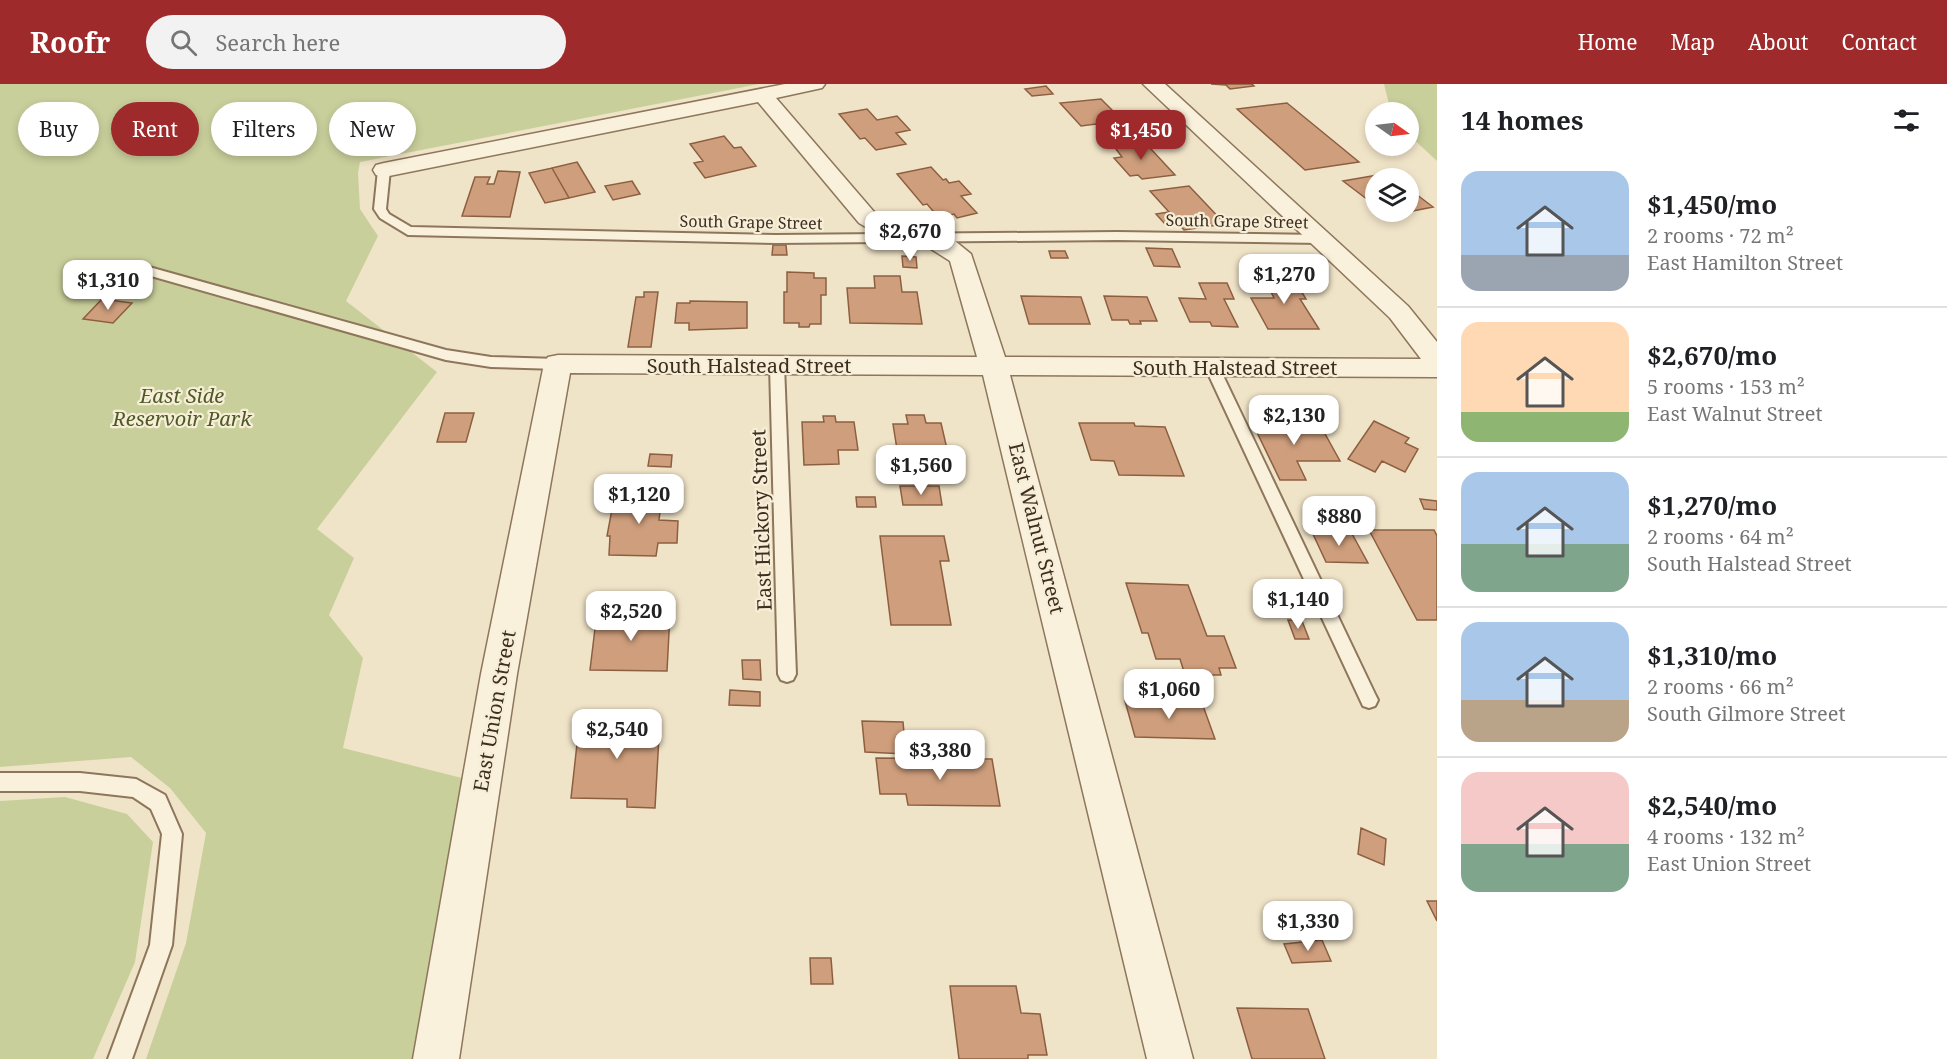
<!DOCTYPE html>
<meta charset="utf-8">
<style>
body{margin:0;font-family:"Noto Serif",serif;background:#f2f2f2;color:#202124;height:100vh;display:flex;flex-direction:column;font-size:22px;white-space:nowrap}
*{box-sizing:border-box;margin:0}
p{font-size:20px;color:#757577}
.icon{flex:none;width:33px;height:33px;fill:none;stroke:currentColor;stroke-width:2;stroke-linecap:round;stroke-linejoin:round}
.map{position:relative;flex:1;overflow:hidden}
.drawer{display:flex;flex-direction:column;background:#fff;width:510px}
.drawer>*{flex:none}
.banner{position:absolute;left:18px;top:18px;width:570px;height:54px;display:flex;gap:12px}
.needle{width:39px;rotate:104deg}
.fabs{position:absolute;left:1365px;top:18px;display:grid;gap:12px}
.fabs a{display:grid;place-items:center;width:54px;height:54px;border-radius:50%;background:#fff;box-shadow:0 3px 9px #0003;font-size:30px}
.price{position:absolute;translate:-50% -51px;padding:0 14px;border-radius:12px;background:#fff;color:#222;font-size:20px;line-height:39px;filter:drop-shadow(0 2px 3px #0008)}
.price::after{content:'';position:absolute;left:50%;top:36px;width:18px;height:14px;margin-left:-9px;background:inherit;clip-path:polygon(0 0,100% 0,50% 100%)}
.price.on{background:#9e2a2b;color:#fff}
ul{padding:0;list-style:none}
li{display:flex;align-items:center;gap:18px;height:150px;padding:0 24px}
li+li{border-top:2px solid #e0e0e0}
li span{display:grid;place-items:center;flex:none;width:168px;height:120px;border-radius:18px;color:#555}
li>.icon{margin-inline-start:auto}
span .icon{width:72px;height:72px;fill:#fffc;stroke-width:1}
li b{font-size:26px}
h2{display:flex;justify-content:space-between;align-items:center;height:72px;padding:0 24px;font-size:26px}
.tag{padding:0 21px;border-radius:27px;background:#fff;box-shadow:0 3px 9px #0003;font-size:21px;line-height:54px}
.tag.on{background:#9e2a2b;color:#fff}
header{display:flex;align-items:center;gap:36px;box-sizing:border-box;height:84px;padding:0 30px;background:#9e2a2b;color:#fff}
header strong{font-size:28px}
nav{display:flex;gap:33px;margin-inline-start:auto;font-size:21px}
.search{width:420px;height:54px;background:#f2f2f2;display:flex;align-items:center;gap:15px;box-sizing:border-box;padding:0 21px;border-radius:33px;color:#757577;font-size:22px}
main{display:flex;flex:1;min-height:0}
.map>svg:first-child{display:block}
.green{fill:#c9cf9b}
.building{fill:#cf9f7d;stroke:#8d5f41;stroke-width:1.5}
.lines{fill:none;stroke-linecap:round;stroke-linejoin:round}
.lane-casing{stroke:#8d765c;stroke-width:4}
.street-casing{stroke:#8d765c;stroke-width:3}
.lane{fill:#faf1dc;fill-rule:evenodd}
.street{fill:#faf1dc;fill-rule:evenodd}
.labels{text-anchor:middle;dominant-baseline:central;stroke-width:4.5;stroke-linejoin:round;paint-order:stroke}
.far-street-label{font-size:16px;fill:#3d2e20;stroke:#f7eed8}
.street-label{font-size:20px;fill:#3d2e20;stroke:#f7eed8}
.park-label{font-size:20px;font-style:italic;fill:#4d5a26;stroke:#f7eed8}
</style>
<header>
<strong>Roofr</strong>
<div class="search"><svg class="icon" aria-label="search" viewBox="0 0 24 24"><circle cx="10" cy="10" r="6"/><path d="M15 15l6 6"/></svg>Search here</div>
<nav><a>Home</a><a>Map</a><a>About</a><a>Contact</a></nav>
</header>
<main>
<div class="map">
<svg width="1437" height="975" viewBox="0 0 1437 975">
<rect width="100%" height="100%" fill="#f0e4c8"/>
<!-- green -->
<path class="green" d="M0 0H759L360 78 358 89 360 125 378 152 346 217 437 288 317 445 354 474 329 531 363 574 343 664 466 695 413 975H146L186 859 206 749 170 704 131 673 0 683Z
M1384 0H1437V77L1409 51 1408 28H1391Z
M65 713 127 730 153 758 135 878 93 975H0V717Z"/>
<!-- building -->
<path class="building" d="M1211 0H1252L1254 2 1230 5 1226 1Z
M1046 2 1053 10 1032 12 1025 5Z
M1101 15 1122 36 1118 37 1126 45 1103 48 1096 40 1081 42 1060 19Z
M1287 19 1359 78 1305 86 1237 25Z
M867 25 877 36 897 32 910 46 896 49 906 60 876 66 865 54 860 55 839 30Z
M724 52 734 64 741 63 756 82 705 94 694 79 703 77 690 60Z
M1141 58 1151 65 1175 91 1142 95 1138 91 1130 92 1114 74 1122 73 1113 61Z
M577 78 595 108 569 114 552 84Z
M931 83 943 96 946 95 949 99 959 97 971 110 961 112 977 129 957 134 954 130 939 134 927 120 923 121 897 90Z
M552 84 569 114 545 119 529 89Z
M498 87 520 88 510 133 462 132 475 93H490L487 100H494Z
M1389 89 1396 94H1376V122L1343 97Z
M632 97 640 110 613 116 605 102Z
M1189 102 1225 140 1184 146 1178 139 1165 140 1156 130 1169 128 1150 107Z
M1408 104 1433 123 1387 132 1382 128H1408Z
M773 161H786L787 171H772Z
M1146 164 1172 165 1180 183 1154 182Z
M1049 167H1065L1068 174H1051Z
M902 172 916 173 917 184 903 183Z
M787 188 814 189V194H826V211H821V240H810L809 243H799V239H784V208H787Z
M1262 189H1290L1306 215H1300L1319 245H1268L1251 214H1274Z
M874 192H900L902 208H917L922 240 850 239 847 204H875Z
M1199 199H1227L1234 215H1224L1238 243 1212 242 1210 238H1190L1179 214 1206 215Z
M644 208H658L651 263H628L636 213H644Z
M1021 212 1081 213 1090 240H1029Z
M1104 212 1147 213 1157 237H1140L1141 240H1130L1128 236H1112Z
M102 215 132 219 113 239 83 235Z
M690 217 747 218V244L689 246V239H675L677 219H690Z
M445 329H474L466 358H437Z
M906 331H924L926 339H941L950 378H899L893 340H908Z
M823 332H835L836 338H854L858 366H838L839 380 804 381 802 338H824Z
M1264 335H1278L1280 339H1319L1340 377H1297L1306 396H1280L1252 338H1265Z
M1374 337 1409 354 1405 359 1418 365 1405 388 1382 377 1375 388 1348 375Z
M1079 339H1134L1135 342 1165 343 1184 392 1119 391 1114 377 1091 376Z
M650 370 672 371 671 383 648 382Z
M900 402H939L942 421H903Z
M615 409 666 410 664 428H660L659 436 678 437 677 459H658L656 472 609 471 610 452H607Z
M856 413H875L876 423H857Z
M1420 415 1437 417V426L1424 425Z
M1350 416H1364L1370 427H1356Z
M1369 446H1434L1437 452V536H1417Z
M1312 448H1351L1368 479 1326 478Z
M880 452H944L949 477H940L951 541H891Z
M1126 499 1188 501 1207 552H1224L1236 584H1219L1221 591H1185L1180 575H1156L1148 549H1142Z
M597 528 670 529 667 587 590 586Z
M1288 536 1302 537 1309 555H1295Z
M742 576H760L761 596 743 595Z
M730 606 760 608V622L729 621Z
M1125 617 1202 619 1215 655 1135 653Z
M580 633 660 634 655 724 627 723V715L571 714Z
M862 637 903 638 906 670 865 668Z
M876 674 992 675 1000 722 908 721 906 710H880Z
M1361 744 1386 755 1384 781 1358 770Z
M1427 817H1437V837Z
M1322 856 1331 877 1292 879 1284 860Z
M810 874H831L833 900H811Z
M950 902H1016L1021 929 1040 930 1047 971H1028V975H959Z
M1237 924 1308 925 1325 975H1252Z"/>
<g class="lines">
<defs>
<path id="lane" d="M384 83 390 86 386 125 389 130 411 143 776 151 1117 148 1321 151 1327 155 1321 159 1117 156 776 159 408 151 380 134 374 125 378 86Z
M106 179 142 181 446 266 491 273 558 275 565 280 558 285 491 283 446 276 137 188 106 187 73 192 67 188 73 184Z
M777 276 784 281 796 590 793 596 787 598 781 596 778 590 770 281Z
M1212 278 1219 283 1375 610 1378 616 1375 622 1369 624 1363 622 1205 283Z
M0 689H80L136 695 165 711 182 750 172 861 132 975H108L150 861 162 750 151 725 133 713 80 707H0Z"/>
<path id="street" d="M785 0H825L822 4 776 14 875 129 892 139 955 157 971 170 1005 273 1421 275 1390 234 1143 0H1165L1408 222 1437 258V293L1010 291 1193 975H1147L983 291 570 289 517 590 459 975H413L481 590 544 280 548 273 558 271 977 273 950 177 928 163 876 149 859 139 758 18 384 93 376 91 373 86 376 81 384 79Z"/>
</defs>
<!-- lane casing -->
<use href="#lane" class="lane-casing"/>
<!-- street casing -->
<use href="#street" class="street-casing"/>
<!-- lane -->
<use href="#lane" class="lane"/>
<!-- street -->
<use href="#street" class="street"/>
</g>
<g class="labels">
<!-- far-street labels -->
<g class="far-street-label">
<text transform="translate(1237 137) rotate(1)">South Grape Street</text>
<text transform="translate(751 138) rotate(1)">South Grape Street</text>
</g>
<!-- street labels -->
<g class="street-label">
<text x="749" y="281">South Halstead Street</text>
<text x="1235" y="283">South Halstead Street</text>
<text transform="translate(761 436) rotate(-92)">East Hickory Street</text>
<text transform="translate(1037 444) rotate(76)">East Walnut Street</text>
<text transform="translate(494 627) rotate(-80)">East Union Street</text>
</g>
<!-- park labels -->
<g class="park-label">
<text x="182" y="311">East Side<tspan x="182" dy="23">Reservoir Park</tspan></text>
</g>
</g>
</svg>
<div class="fabs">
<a><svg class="needle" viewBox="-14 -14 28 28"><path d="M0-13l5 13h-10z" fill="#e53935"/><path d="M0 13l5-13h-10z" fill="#757577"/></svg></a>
<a><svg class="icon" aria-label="layers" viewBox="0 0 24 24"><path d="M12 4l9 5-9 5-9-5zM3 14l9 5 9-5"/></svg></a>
</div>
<b class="price on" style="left:1141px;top:77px">$1,450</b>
<b class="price" style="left:910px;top:178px">$2,670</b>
<b class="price" style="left:1284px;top:221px">$1,270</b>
<b class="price" style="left:108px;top:227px">$1,310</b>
<b class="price" style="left:1294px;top:362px">$2,130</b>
<b class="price" style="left:921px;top:412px">$1,560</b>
<b class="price" style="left:639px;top:441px">$1,120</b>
<b class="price" style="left:1339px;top:463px">$880</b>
<b class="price" style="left:1298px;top:546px">$1,140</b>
<b class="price" style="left:631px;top:558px">$2,520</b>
<b class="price" style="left:1169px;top:636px">$1,060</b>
<b class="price" style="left:617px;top:676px">$2,540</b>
<b class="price" style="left:940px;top:697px">$3,380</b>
<b class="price" style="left:1308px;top:868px">$1,330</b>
<div class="banner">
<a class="tag">Buy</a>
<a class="tag on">Rent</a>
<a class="tag">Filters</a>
<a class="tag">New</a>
</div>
</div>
<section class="drawer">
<h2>14 homes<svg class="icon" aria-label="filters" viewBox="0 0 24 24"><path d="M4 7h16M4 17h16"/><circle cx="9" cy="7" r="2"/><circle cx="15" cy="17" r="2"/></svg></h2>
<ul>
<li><span style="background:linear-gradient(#a9c7e8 70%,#9aa5b1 0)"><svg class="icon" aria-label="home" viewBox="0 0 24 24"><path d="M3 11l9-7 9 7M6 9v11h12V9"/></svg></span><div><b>$1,450/mo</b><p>2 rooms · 72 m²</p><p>East Hamilton Street</p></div></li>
<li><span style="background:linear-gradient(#ffd9b3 75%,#8fb573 0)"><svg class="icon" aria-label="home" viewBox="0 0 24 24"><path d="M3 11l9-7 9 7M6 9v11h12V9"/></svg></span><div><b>$2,670/mo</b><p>5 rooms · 153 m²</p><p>East Walnut Street</p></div></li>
<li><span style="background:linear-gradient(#a9c7e8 60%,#7fa58c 0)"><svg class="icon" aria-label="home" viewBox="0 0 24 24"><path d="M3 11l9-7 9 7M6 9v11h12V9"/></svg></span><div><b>$1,270/mo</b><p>2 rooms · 64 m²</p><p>South Halstead Street</p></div></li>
<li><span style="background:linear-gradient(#a9c7e8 65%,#b9a48a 0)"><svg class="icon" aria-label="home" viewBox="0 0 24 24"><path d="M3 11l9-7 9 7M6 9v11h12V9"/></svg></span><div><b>$1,310/mo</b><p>2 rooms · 66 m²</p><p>South Gilmore Street</p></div></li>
<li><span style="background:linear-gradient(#f6c9c9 60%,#7fa58c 0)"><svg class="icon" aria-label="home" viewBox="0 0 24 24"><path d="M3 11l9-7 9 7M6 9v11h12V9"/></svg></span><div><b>$2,540/mo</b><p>4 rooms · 132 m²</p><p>East Union Street</p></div></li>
</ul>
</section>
</main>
